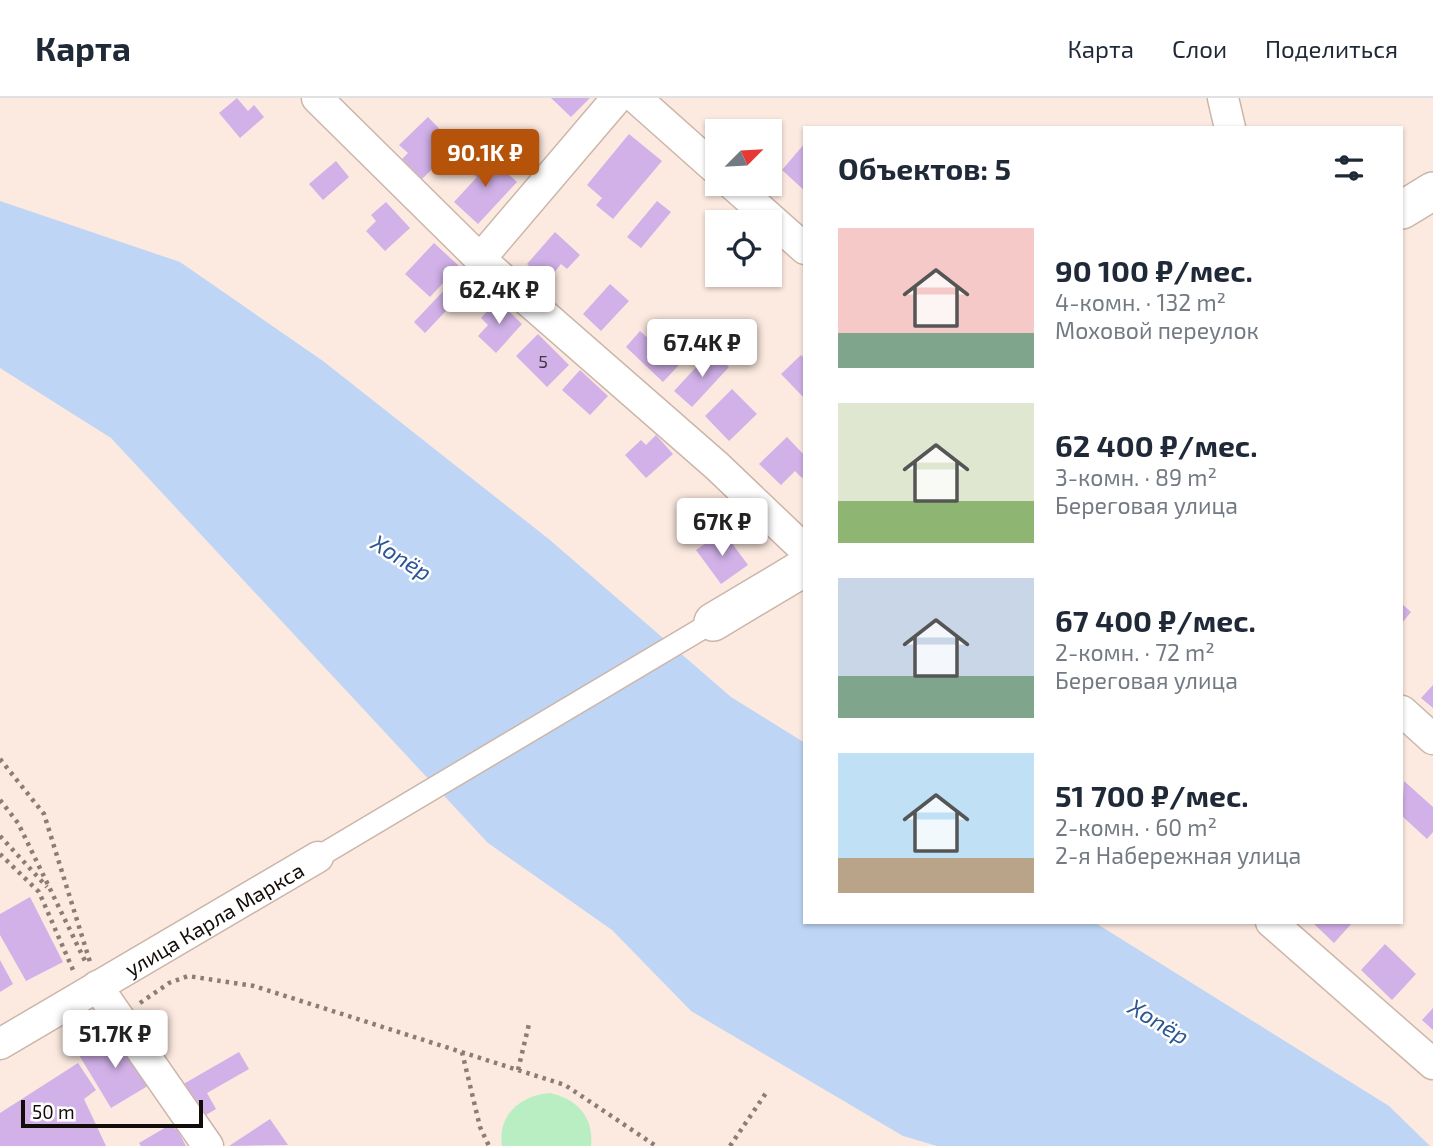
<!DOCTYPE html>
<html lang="ru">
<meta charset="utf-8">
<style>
body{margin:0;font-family:"Exo 2",sans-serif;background:#f6f6f7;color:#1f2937;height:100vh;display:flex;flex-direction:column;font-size:26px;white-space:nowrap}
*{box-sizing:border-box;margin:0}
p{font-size:23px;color:#747a83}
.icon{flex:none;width:38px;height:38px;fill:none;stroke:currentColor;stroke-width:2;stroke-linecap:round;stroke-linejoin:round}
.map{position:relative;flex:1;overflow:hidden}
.details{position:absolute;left:803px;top:28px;width:600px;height:798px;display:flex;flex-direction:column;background:#fff;border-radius:0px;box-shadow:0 2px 5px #0004}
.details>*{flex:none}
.needle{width:46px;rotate:66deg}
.buttons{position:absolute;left:705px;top:21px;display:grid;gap:14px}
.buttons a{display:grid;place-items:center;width:77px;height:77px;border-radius:0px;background:#fff;box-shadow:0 2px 5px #0004;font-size:35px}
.scale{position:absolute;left:21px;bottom:18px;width:182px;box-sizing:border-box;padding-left:7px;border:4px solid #130c08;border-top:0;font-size:19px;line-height:24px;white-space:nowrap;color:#130c08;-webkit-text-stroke:5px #fff;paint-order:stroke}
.price{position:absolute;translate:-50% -60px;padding:0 16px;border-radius:7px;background:#fff;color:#222;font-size:23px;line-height:46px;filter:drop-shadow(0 2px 4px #0008)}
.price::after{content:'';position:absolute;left:50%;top:42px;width:21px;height:16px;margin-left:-10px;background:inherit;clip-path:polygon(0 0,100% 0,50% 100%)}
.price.selected{background:#b45309;color:#fff}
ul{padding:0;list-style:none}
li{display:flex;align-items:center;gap:21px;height:175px;padding:0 35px}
li span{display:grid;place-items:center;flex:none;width:196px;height:140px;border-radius:0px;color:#555}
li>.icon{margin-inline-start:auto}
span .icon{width:84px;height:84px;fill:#fffc;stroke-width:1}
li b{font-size:30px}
h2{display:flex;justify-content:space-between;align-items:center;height:84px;padding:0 35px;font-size:30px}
header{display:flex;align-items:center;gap:42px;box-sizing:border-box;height:98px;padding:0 35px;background:#fff;border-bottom:2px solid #e0e1e3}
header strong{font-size:33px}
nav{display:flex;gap:38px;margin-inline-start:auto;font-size:24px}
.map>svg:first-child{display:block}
.green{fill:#b8eec1}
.water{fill:#bfd5f5}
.building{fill:#d1b1e8}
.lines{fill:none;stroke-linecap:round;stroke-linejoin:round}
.pedestrian-casing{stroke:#cbb6a9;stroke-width:24}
.minor-casing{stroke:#cbb6a9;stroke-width:33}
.tertiary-casing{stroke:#cbb6a9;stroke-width:40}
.path{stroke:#897d76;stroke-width:4.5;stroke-dasharray:3.5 5;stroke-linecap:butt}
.pedestrian{stroke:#fff;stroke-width:21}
.minor{stroke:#fff;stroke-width:30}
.tertiary{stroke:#fff;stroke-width:37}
.labels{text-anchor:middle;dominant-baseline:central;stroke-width:5;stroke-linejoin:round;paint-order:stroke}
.number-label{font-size:18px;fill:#423540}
.street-label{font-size:21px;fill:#130c08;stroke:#fff}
.water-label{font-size:23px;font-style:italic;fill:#2b5796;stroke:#fff}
</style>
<header>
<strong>Карта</strong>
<nav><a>Карта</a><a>Слои</a><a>Поделиться</a></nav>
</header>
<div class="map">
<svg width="1433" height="1048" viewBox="0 0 1433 1048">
<rect width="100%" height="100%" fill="#fceae0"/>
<!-- green -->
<path class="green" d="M550 995C577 1001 594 1019 591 1048H502C497 1017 521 997 550 995Z"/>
<!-- water -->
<path class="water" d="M0 103 180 164 323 263 550 442 731 599 805 645V824H1094L1389 1008 1430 1048H937L903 1038 691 913 612 832 488 745 111 340 0 270Z"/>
<!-- building -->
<path class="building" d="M237 0 248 13 254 7 264 19 240 40 219 15Z
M551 0H590L571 19Z
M428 19 456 48 422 81 402 61 408 55 399 47Z
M629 36 662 63 613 121 596 107 602 100 587 87Z
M805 45V93L782 72Z
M485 55 517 84 478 126 454 104 477 79 469 72Z
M336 63 349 79 323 102 309 86Z
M657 103 671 114 641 150 627 139Z
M386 104 410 130 385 153 366 133 376 123 371 117Z
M741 109 757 124H726Z
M555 134 580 157 567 171 561 166 547 184 527 166Z
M718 134V147L711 141Z
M434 145 459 168 430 199 405 176Z
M451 185 462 196 425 235 414 224Z
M610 186 629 203 601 233 583 216Z
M497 202 522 226 496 255 478 238 488 227 481 220Z
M674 232 694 251 663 284 626 249 640 233 658 249Z
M538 236 569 267 547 289 516 258Z
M711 253 729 269 692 309 674 293Z
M801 257 805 261V301L781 276Z
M580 272 608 298 590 317 562 292Z
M732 291 757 316 729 343 705 318Z
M656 337 673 356 646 380 625 357 641 342 646 347Z
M787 339 805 358V377L802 380 795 373 781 387 759 366Z
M723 433 748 467 721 486 696 452Z
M1402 506 1411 514 1402 525Z
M1433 587V610L1421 600Z
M1404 683 1433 709V734L1427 741 1402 718Z
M30 799 63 864 26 883 0 837V816Z
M1312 824H1353L1334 845Z
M1385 846 1416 876 1392 902 1361 872Z
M0 862 13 886 0 894Z
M1433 910V932L1422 922Z
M119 933 151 986 111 1010 79 957Z
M239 954 249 971 207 995 216 1011 199 1021 180 988Z
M78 965 96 992 84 1001 106 1048H0V1015Z
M270 1021 288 1047 229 1048Z
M168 1028 177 1031 186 1048H141L139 1045Z"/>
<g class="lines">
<defs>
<path id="pedestrian" d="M318 759 713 524"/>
<g id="minor">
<path d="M317 0 480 161 717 368 805 452"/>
<path d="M636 0 718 73"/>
<path d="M1223 0 1230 30"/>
<path d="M732 86 805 151"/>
<path d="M480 161 617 0"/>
<path d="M1402 613 1433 641"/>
<path d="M1271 824 1433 966"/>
<path d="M97 888 208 1048"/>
<path id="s1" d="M0 946 318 759"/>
</g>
<path id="tertiary" d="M1402 112 1433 93
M713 524 805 469"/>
</defs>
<!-- pedestrian casing -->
<use href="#pedestrian" class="pedestrian-casing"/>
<!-- minor casing -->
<use href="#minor" class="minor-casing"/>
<!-- tertiary casing -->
<use href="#tertiary" class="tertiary-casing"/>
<!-- path -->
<path class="path" d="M0 661 44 716 90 864
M0 702 18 725 86 865
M0 738 47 789
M0 756 39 794 73 872
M140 905 169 885 188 878 254 888 565 987 656 1048
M462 954 480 1029 489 1048
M518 972 529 926
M730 1048 768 992"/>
<!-- pedestrian -->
<use href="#pedestrian" class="pedestrian"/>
<!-- minor -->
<use href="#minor" class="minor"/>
<!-- tertiary -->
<use href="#tertiary" class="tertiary"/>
</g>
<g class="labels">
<!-- number labels -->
<g class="number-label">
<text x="543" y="263">5</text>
</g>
<!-- street labels -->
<g class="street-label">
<text stroke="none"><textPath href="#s1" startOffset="248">улица Карла Маркса</textPath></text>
</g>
<!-- water labels -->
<g class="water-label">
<text transform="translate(402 459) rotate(32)">Хопёр</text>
<text transform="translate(1159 923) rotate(31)">Хопёр</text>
</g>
</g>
</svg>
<div class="buttons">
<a><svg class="needle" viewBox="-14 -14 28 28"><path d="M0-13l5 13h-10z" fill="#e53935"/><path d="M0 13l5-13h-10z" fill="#747a83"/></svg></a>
<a><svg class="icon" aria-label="locate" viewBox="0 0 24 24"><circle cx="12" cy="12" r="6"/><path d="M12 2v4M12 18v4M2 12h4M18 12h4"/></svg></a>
</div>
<div class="scale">50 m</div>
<b class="price selected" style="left:485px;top:91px">90.1K ₽</b>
<b class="price" style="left:499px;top:228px">62.4K ₽</b>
<b class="price" style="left:702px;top:281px">67.4K ₽</b>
<b class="price" style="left:722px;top:460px">67K ₽</b>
<b class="price" style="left:115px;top:972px">51.7K ₽</b>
<section class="details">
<h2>Объектов: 5<svg class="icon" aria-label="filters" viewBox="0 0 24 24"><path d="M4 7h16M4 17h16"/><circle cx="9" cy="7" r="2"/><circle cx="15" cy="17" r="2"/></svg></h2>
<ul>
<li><span style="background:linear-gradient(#f6c9c9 75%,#7fa58c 0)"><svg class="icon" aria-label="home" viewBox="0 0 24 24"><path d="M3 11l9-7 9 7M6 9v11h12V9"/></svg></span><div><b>90 100 ₽/мес.</b><p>4-комн. · 132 m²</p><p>Моховой переулок</p></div></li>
<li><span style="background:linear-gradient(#dfe7d0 70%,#8fb573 0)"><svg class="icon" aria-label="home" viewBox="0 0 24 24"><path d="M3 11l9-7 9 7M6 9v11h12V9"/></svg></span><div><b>62 400 ₽/мес.</b><p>3-комн. · 89 m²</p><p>Береговая улица</p></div></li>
<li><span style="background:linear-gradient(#c9d6e8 70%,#7fa58c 0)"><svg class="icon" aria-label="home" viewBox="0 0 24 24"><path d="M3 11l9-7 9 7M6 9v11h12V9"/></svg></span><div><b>67 400 ₽/мес.</b><p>2-комн. · 72 m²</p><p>Береговая улица</p></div></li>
<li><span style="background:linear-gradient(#bfe0f5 75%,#b9a48a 0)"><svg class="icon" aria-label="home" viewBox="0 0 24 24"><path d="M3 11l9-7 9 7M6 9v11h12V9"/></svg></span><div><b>51 700 ₽/мес.</b><p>2-комн. · 60 m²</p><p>2-я Набережная улица</p></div></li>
</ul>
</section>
</div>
